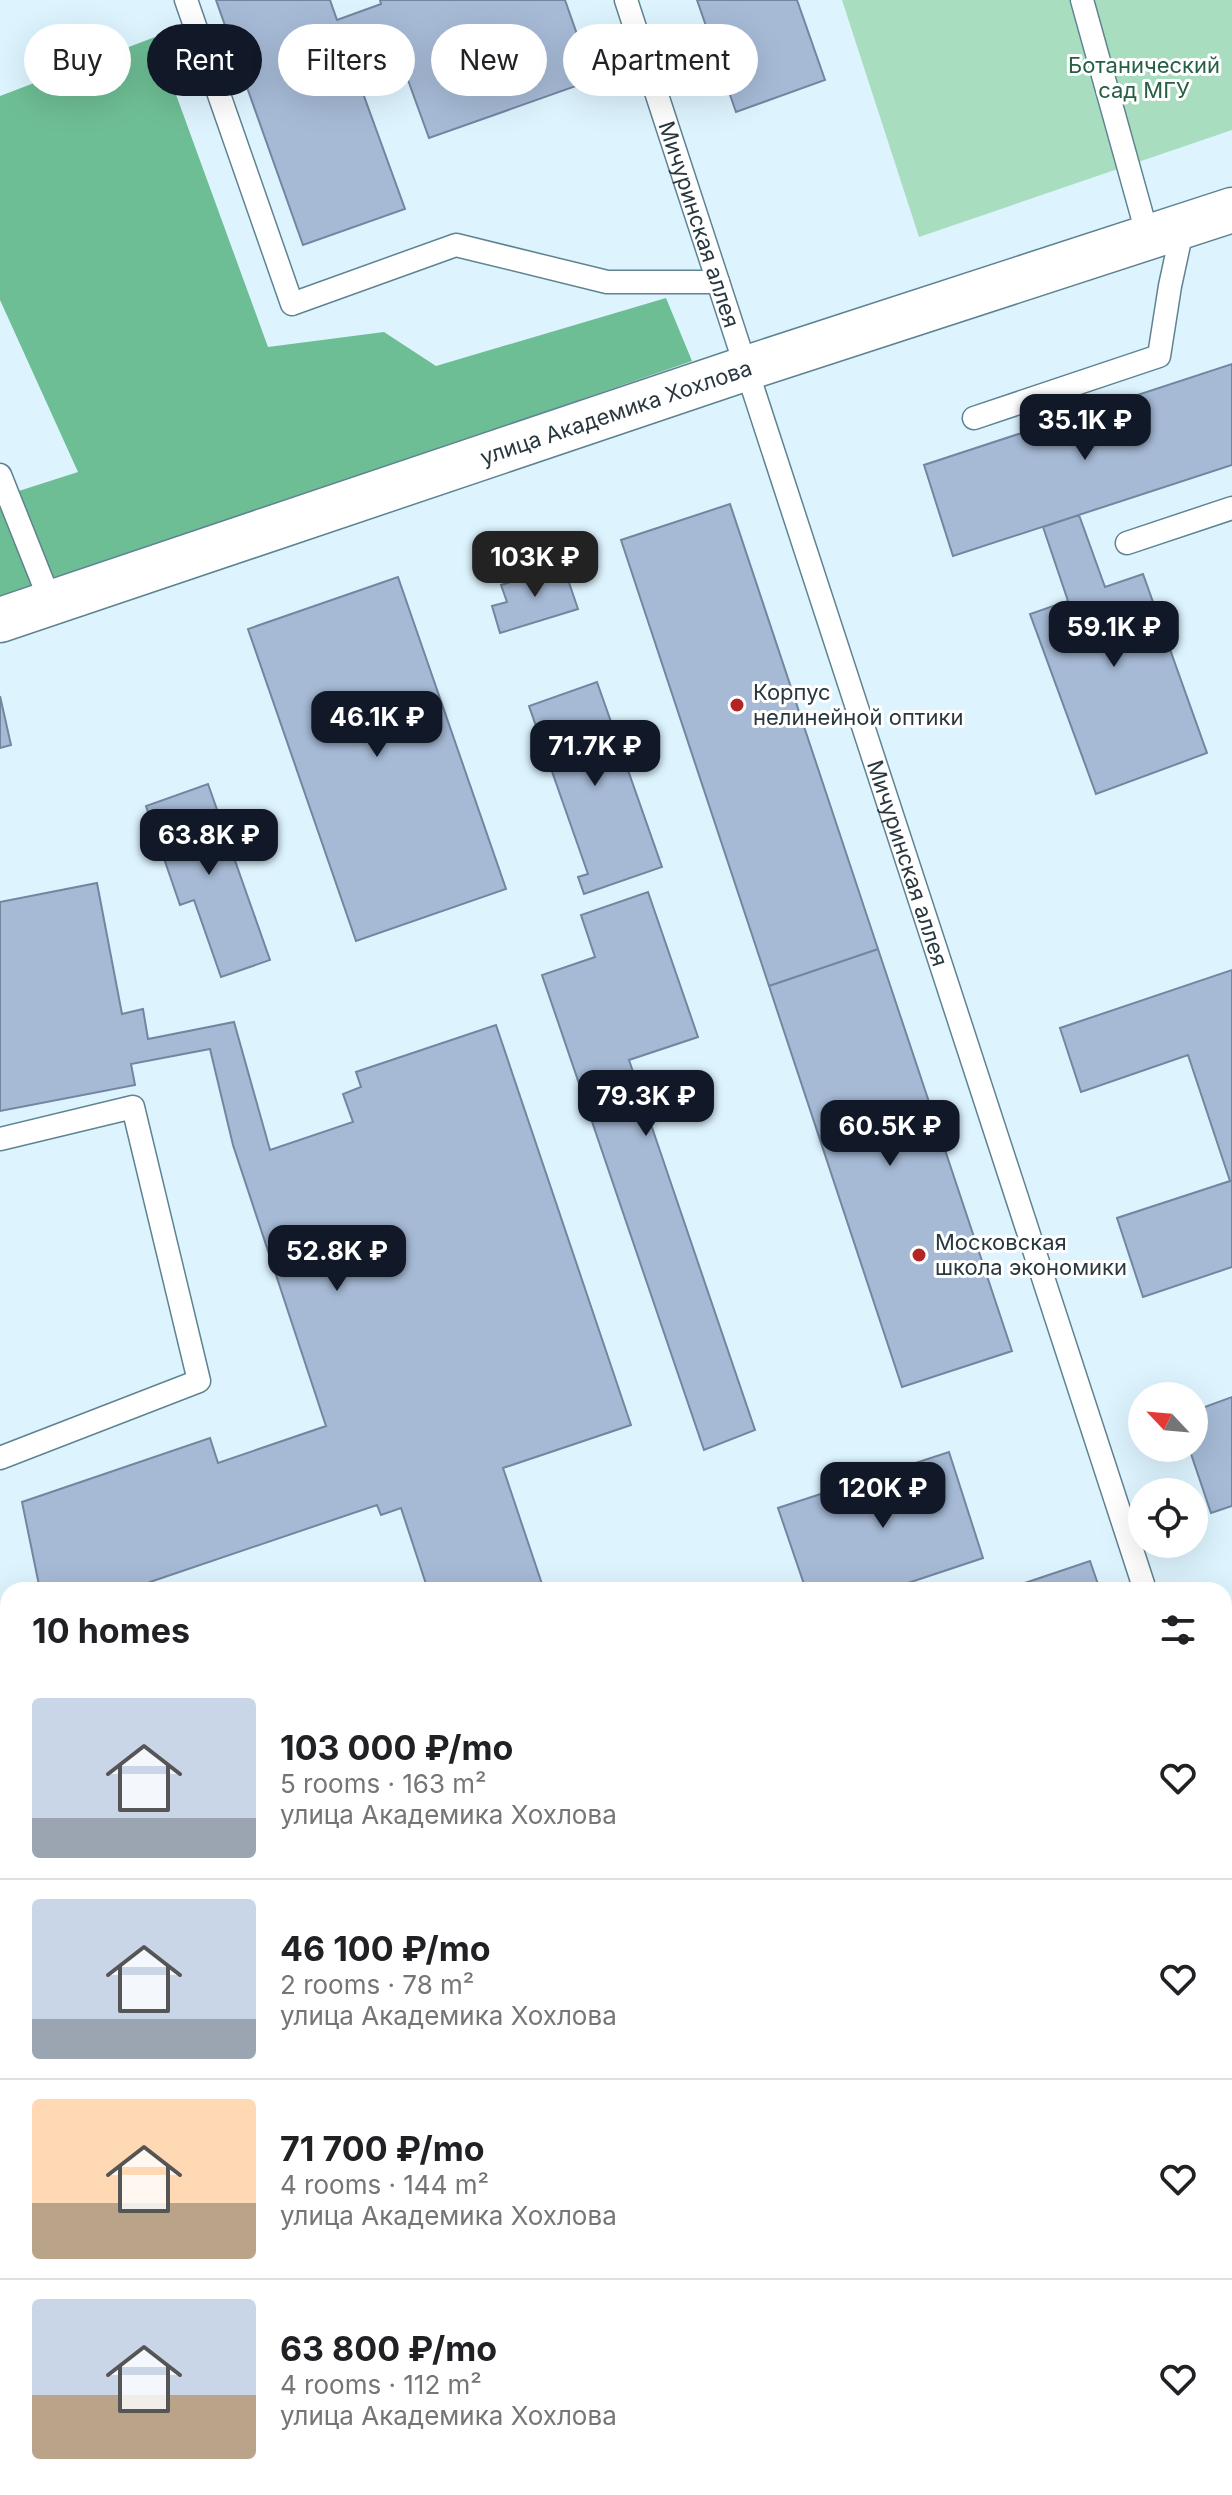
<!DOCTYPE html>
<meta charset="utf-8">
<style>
body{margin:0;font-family:Inter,sans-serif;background:#f6f6f6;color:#202124;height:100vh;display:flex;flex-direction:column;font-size:30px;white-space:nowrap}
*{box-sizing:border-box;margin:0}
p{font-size:26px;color:#757577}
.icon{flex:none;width:44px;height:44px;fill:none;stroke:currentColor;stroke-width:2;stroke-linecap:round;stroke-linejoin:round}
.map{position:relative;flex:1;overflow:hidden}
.side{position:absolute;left:0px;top:1582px;width:1232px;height:914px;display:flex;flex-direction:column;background:#fff;border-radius:24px 24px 0 0;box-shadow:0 8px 32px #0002}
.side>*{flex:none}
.guide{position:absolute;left:24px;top:24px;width:800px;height:72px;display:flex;gap:16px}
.needle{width:52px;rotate:296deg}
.fabs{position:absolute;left:1128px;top:1382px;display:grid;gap:16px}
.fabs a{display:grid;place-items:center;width:80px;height:80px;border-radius:50%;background:#fff;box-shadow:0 8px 32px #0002;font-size:40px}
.price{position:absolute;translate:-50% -68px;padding:0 18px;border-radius:16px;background:#111827;color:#fff;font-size:26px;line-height:52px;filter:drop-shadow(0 2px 4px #0008)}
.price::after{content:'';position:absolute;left:50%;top:48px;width:24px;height:18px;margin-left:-12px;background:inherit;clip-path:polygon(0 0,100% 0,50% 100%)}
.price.current{background:#222;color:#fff}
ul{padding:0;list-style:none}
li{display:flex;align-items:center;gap:24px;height:200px;padding:0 32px}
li+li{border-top:2px solid #e0e0e0}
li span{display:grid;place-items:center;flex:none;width:224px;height:160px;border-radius:8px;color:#555}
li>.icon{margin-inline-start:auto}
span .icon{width:96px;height:96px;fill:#fffc;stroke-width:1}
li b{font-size:34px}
h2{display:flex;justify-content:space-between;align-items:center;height:96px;padding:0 32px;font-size:34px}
.pill{padding:0 28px;border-radius:36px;background:#fff;box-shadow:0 8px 32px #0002;font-size:28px;line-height:72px}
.pill.current{background:#111827;color:#fff}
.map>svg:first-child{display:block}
.green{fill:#a9ddc0}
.forest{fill:#6ebe95}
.building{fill:#a6bad6;stroke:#7386a0;stroke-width:2}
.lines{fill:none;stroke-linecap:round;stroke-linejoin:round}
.service-casing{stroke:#5f8391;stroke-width:25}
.minor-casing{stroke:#5f8391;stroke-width:47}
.secondary-casing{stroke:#5f8391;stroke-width:47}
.service{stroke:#fff;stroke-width:22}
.minor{stroke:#fff;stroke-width:44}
.secondary{stroke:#fff;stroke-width:44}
.poi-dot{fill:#b42423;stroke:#fff;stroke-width:3}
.labels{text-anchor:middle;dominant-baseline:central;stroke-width:6;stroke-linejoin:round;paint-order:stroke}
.park-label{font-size:22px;fill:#256045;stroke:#fff}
.street-label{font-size:22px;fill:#29383f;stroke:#fff}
.poi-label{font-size:22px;fill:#29383f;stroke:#fff;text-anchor:start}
</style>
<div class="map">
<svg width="1232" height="2495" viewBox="0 0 1232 2495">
<rect width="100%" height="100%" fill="#ddf4fe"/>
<!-- green -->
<path class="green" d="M842 0H1232V130L919 237Z"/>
<!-- forest -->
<path class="forest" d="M155 37 268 347 384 332 436 366 666 298 692 361 0 601V497L78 472 0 300V96Z
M1232 2075V2375L1224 2378V2078Z"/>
<!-- building -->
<path class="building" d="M216 0H330L337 20 381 4 380 0H565L593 80 429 138 400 58 356 74 405 209 303 245Z
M697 0H797L825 80 736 112Z
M1232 364V465L953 556 924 465Z
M730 504 878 949 769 986 621 540Z
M1079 515 1105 587 1143 574 1207 753 1096 794 1030 614 1068 601 1043 527Z
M563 565 578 609 500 633 492 606 507 602 501 585Z
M398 577 506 889 356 941 248 629Z
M597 682 662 867 584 894 578 877 588 874 529 706Z
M0 696 11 745 0 748Z
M208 784 270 960 221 977 194 900 180 905 146 806Z
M97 883 122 1014 143 1009 148 1039 234 1022 270 1150 353 1122 343 1094 361 1087 356 1072 496 1025 631 1425 503 1468 544 1590H428L401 1508 381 1515 377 1505 150 1582 151 1590H40L22 1502 210 1438 218 1463 326 1426 233 1145 210 1049 131 1064 135 1085 0 1111V902Z
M648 892 698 1037 629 1060 755 1430 704 1450 542 975 595 957 581 915Z
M878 949 1012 1351 902 1387 769 986Z
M1232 970V1267L1143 1297 1117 1218 1230 1181 1188 1055 1081 1092 1060 1028Z
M1232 1397V1506L1211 1513 1189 1448H1194V1411Z
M949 1452 983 1558 887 1590H806L778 1508Z
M1090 1561 1100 1590H1024L1022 1584Z"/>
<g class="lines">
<defs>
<g id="service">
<path d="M186 0 292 304 456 245 607 282H718"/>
<path id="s1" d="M626 0 1145 1590"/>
<path d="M1082 0 1148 237"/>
<path d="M974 418 1159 356 1170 286 1183 226"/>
<path d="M0 475 51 603"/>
<path d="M1127 543 1232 508"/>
<path d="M0 1139 133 1107 199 1381 0 1458"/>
<path d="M0 1699 8 1741"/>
<path d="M1224 1832 1232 1857"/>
</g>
<g id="minor">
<path id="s2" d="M0 620 756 365 1232 210"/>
<path d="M1224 2040 1232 2038"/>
<path d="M0 2427 8 2426"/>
</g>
<path id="secondary" d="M1224 2461 1232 2458
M1134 2495 1153 2488"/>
</defs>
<!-- service casing -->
<use href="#service" class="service-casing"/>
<!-- minor casing -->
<use href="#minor" class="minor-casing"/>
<!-- secondary casing -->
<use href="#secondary" class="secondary-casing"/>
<!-- service -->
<use href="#service" class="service"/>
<!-- minor -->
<use href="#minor" class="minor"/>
<!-- secondary -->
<use href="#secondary" class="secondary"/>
</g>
<!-- markers -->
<g class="poi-dot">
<circle cx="737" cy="705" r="8"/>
<circle cx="919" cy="1255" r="8"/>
</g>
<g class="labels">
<!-- park labels -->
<g class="park-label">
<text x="1144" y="65">Ботанический<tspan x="1144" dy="25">сад МГУ</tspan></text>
</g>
<!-- street labels -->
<g class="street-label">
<text stroke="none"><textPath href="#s1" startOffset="236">Мичуринская аллея</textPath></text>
<text stroke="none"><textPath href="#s2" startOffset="650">улица Академика Хохлова</textPath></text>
<text stroke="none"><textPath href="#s1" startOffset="908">Мичуринская аллея</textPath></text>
</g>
<!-- poi labels -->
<g class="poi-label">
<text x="753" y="692">Корпус<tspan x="753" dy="25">нелинейной оптики</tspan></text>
<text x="935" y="1242">Московская<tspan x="935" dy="25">школа экономики</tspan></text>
</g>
</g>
</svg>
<div class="fabs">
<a><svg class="needle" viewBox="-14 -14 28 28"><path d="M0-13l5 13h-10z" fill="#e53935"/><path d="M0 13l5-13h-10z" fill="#757577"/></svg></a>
<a><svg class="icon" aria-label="locate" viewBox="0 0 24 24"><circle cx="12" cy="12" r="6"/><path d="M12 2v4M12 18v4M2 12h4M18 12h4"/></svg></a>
</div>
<b class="price" style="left:1085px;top:462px">35.1K ₽</b>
<b class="price current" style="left:535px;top:599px">103K ₽</b>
<b class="price" style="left:1114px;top:669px">59.1K ₽</b>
<b class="price" style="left:377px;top:759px">46.1K ₽</b>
<b class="price" style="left:595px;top:788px">71.7K ₽</b>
<b class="price" style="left:209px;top:877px">63.8K ₽</b>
<b class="price" style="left:646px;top:1138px">79.3K ₽</b>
<b class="price" style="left:890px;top:1168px">60.5K ₽</b>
<b class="price" style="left:337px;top:1293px">52.8K ₽</b>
<b class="price" style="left:883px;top:1530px">120K ₽</b>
<div class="guide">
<a class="pill">Buy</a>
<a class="pill current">Rent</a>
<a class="pill">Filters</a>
<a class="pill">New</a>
<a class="pill">Apartment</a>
</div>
<section class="side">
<h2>10 homes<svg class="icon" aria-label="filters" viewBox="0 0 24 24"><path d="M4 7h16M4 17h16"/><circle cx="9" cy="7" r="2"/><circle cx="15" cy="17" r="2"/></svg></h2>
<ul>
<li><span style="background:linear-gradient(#c9d6e8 75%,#9aa5b1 0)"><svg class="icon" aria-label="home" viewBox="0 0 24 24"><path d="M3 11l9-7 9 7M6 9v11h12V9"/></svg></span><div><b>103 000 ₽/mo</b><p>5 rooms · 163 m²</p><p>улица Академика Хохлова</p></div><svg class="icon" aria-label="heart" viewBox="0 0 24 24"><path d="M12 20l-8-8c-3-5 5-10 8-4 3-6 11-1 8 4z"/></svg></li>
<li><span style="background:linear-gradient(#c9d6e8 75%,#9aa5b1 0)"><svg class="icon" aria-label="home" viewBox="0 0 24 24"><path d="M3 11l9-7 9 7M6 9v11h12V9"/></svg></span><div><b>46 100 ₽/mo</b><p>2 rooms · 78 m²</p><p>улица Академика Хохлова</p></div><svg class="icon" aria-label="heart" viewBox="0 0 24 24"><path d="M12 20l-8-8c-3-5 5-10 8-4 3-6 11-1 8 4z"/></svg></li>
<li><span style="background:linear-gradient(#ffd9b3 65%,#b9a48a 0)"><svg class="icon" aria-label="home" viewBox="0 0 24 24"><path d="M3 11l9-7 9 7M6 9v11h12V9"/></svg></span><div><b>71 700 ₽/mo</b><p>4 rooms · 144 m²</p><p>улица Академика Хохлова</p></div><svg class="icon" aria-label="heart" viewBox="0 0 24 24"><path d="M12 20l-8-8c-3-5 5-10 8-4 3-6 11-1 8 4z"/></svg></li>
<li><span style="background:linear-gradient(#c9d6e8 60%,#b9a48a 0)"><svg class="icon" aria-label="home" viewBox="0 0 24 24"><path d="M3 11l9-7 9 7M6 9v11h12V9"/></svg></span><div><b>63 800 ₽/mo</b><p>4 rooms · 112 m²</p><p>улица Академика Хохлова</p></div><svg class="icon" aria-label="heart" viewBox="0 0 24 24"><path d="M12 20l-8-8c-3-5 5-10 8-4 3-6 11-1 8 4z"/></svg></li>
</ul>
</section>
</div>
